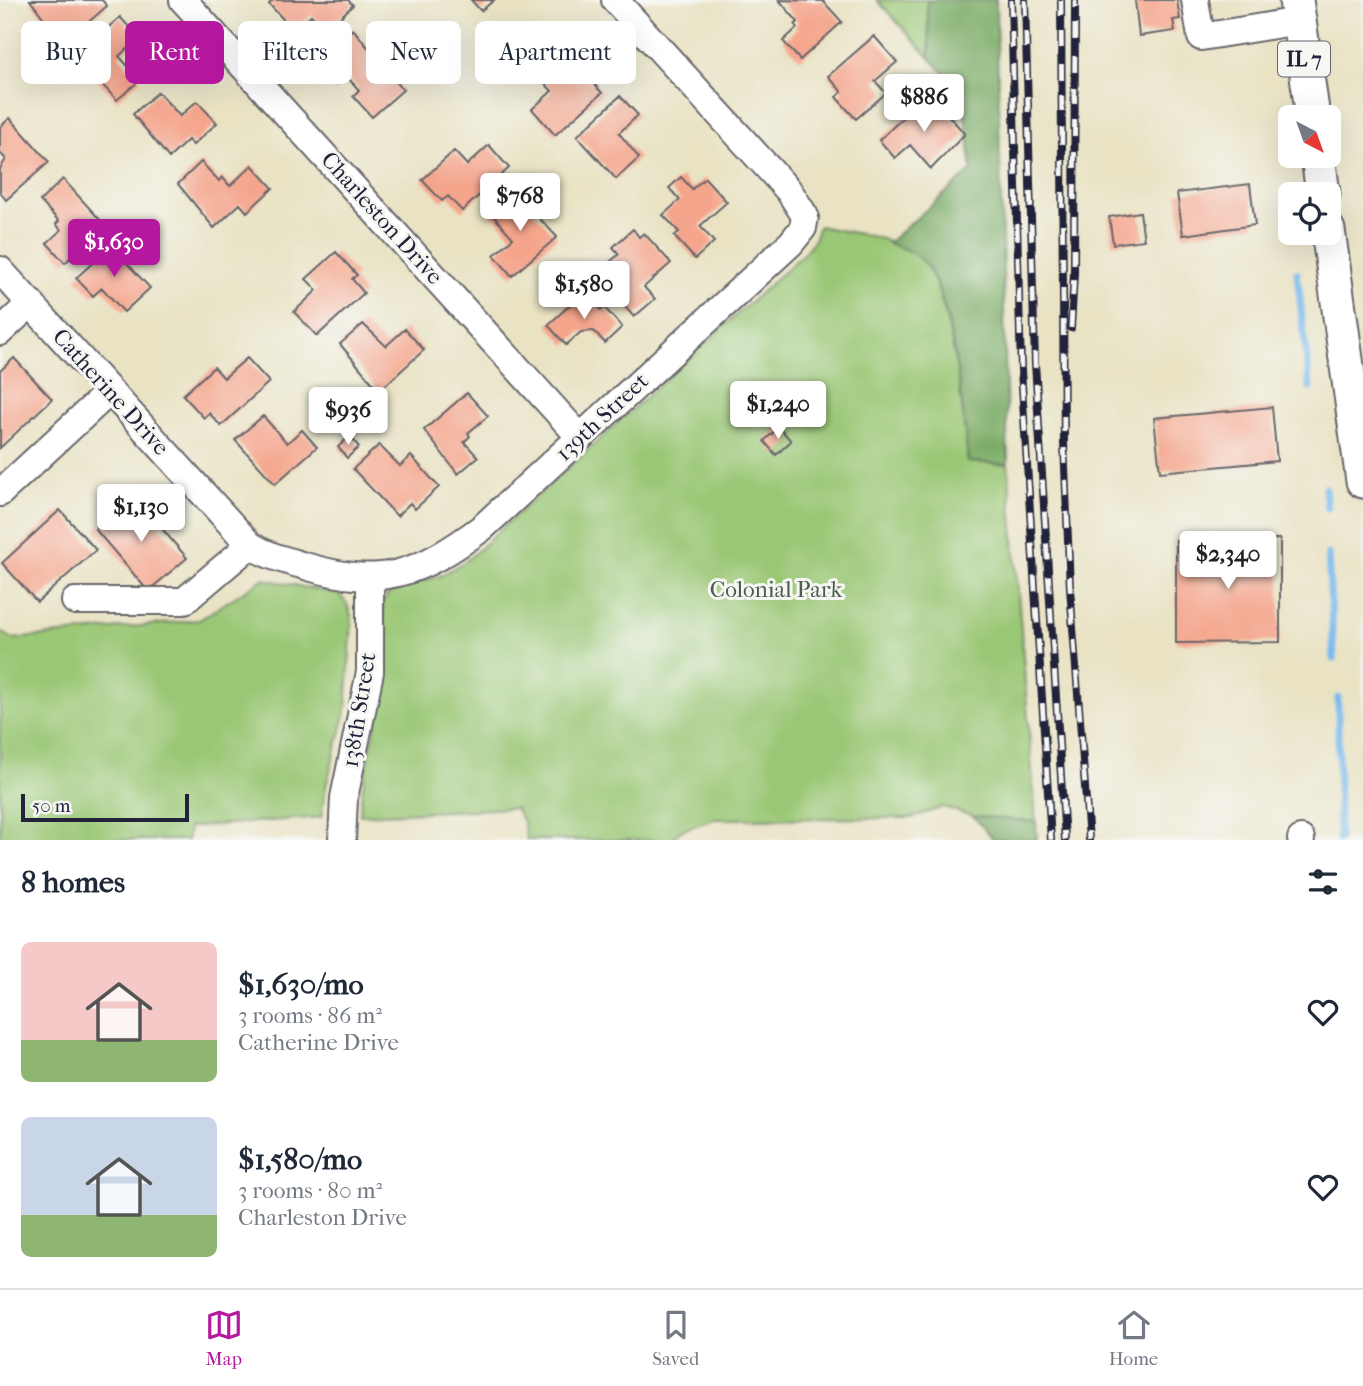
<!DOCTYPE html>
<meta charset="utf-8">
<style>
body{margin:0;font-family:"IM FELL French Canon",serif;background:#f6f6f7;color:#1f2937;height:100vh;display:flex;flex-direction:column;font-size:26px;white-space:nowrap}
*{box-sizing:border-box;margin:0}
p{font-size:23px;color:#747a83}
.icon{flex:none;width:38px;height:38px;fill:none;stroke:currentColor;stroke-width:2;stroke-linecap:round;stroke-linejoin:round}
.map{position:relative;height:840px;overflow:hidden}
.details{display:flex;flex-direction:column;background:#fff;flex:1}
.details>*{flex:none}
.guide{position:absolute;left:21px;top:21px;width:700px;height:63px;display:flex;gap:14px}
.needle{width:46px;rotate:139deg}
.buttons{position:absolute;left:1278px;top:105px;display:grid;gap:14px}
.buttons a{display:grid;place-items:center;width:63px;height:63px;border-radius:10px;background:#fff;box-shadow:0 7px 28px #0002;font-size:35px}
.scale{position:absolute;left:21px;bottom:18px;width:168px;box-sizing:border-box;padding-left:7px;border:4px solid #22223b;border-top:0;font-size:19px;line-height:24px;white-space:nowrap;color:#22223b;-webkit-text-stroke:5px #f6f6f2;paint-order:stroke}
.price{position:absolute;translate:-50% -60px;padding:0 16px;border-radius:7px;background:#fff;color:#222;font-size:23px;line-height:46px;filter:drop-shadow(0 2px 4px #0008)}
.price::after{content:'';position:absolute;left:50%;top:42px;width:21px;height:16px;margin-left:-10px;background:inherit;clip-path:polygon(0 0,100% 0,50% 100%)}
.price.on{background:#b5179e;color:#fff}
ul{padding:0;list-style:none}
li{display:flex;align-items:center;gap:21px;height:175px;padding:0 21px}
li span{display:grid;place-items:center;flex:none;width:196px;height:140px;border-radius:10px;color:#555}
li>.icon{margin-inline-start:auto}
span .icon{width:84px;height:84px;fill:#fffc;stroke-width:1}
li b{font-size:30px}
h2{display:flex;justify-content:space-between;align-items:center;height:84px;padding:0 21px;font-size:30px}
.tag{padding:0 24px;border-radius:10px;background:#fff;box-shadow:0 7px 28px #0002;font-size:24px;line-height:63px}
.tag.on{background:#b5179e;color:#fff}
.menu{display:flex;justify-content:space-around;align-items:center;height:98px;border-top:2px solid #e0e1e3;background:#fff;font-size:19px;color:#747a83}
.menu a{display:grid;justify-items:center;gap:4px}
.menu .on{color:#b5179e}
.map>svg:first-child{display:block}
.green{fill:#9ac774;stroke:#5e7458;stroke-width:2}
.forest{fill:#7bac66;stroke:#4e6750;stroke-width:2}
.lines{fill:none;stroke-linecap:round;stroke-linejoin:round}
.stream{stroke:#78baed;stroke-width:7}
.building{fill:#f5a58c}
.minor-casing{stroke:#68666b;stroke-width:30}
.major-casing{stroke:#68666b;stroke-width:37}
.minor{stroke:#fff;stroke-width:26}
.major{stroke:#fff;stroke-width:33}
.rail-casing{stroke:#22223b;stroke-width:8}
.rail{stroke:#f6f6f2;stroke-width:5;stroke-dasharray:16;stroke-linecap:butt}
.labels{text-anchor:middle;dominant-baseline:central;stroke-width:6;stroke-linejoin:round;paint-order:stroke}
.shield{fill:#f6f6f2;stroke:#626272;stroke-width:2}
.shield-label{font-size:21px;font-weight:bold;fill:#22223b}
.street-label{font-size:23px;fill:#22223b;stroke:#f6f6f2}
.park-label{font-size:23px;fill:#4c5c4f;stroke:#f6f6f2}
</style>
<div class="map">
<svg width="1363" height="840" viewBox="0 0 1363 840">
<rect width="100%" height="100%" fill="#f6f6f2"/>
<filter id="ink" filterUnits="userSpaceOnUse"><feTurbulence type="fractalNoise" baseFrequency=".0143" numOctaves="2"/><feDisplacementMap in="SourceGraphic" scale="14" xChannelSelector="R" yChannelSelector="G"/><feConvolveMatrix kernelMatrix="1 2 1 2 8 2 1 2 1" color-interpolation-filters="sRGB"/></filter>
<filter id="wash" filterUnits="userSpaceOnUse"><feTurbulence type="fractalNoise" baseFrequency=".00686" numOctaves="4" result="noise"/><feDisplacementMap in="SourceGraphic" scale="28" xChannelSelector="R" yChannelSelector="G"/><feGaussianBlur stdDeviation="1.57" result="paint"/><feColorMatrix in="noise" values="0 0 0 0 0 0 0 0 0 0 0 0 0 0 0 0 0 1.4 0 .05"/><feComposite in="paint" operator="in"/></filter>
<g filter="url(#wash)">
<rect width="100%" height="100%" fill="#e9e3c4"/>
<!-- green -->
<path class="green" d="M877 0H927L930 58Z
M819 226C849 233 892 236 917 255 950 280 964 419 968 462L1008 464 1036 822 973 816 943 807 911 818 714 819 682 830 670 840H527L523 821 515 808 360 815C361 781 371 752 377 719 383 680 384 642 383 601L392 589 440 576 467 560 801 256 813 242Z
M263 579 339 594 347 604 352 619 346 711 326 786 321 817 189 827 187 840H0V631L13 639 199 620Z"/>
<!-- forest -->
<path class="forest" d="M927 0H996L1008 464 968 462C964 418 952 294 925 263 915 252 901 248 888 243L972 170 962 92 930 58Z
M973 816 1036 822 1037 840H994Z"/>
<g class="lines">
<!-- stream -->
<path class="stream" d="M1297 273 1310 388
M1325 488 1327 508
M1328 554 1334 659
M1338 698 1339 840"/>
</g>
<g id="blocks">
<!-- building -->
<path class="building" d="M30 0H102L107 6 84 26 79 21 59 38Z
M273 0H348L353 5 326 31 311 15 294 31 269 4Z
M471 0H494L481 11Z
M779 0 823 1 842 22 800 60 783 41 797 28 795 25 798 22Z
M1135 0H1177L1180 19 1173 20 1175 31 1139 36Z
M120 17 139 38 119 56 140 80 117 100 75 57Z
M353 29 403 90 372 117 353 96 359 90 346 76 337 84 317 61Z
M874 36 897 62 875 81 886 93 856 119 836 97 842 92 828 76Z
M575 47 595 69 587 76 602 93 555 135 532 109 552 91 540 78Z
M158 92 180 116 197 101 217 123 193 145 188 140 169 158 133 114Z
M620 96 638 115 619 133 639 158 616 179 577 136Z
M933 98 965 134 931 169 910 145 895 158 879 140 919 103 923 108Z
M10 118 49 162 6 200 0 192V169L6 159 0 153V127Z
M489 145 509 168 462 211 448 196 442 201 422 180 454 151 467 165Z
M201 162 219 181 222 177 230 186 252 165 273 188 247 212 240 204 214 228 178 184Z
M681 177 692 189 705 178 727 202 700 226 714 242 695 259 674 236 679 232 663 215 680 200 669 188Z
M63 179 101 221 81 240 84 244 65 263 47 243 61 230 56 224 59 221 40 201Z
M1250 184 1255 225 1183 235 1177 193Z
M513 190 557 237 512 276 494 255 513 238 489 211Z
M1140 212 1144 240 1113 244 1109 217Z
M633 229 639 237 644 233 671 263 644 287 655 299 634 317 613 293 617 290 600 271 619 254 613 247Z
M111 246 150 288 124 312 102 288 93 296 76 278Z
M336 252 357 275 352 279 364 293 317 336 294 312 317 290 306 279Z
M584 292 601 310 604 307 622 327 605 343 594 331 581 332 566 345 548 325Z
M363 324 386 346 405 329 424 350 379 391 340 344Z
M14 358 52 399 0 448V371Z
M247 358 269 382 221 426 209 413 204 418 183 395 214 367 224 378Z
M467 393 488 416 468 433 470 436 464 442 478 457 458 474 424 430Z
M1272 407 1277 461 1160 472 1154 418Z
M263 416 287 443 302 430 317 447 275 484 235 440Z
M779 427 791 441 776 455 764 441Z
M350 436 359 447 347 458 338 447Z
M379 445 400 466 411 456 439 487 415 509 410 503 397 516 353 469Z
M134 496 187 558 148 591 95 529Z
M60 510 96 550 37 602 2 563Z
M1280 539V642L1176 643V540Z"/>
</g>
</g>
<g filter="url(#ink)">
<use href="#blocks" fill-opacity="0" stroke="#68666b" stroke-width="2"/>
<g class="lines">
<defs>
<path id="minor" d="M183 0 580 437
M1195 0 1201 37 1299 21
M0 270 250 545C267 556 285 560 305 566 382 589 420 574 483 527L791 243 803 228 805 216 789 191 615 0
M0 332 31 303
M0 493 110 391
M75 601H184L250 545
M342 840 344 798 370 672V579
M1301 840V839"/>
<path id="major" d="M1296 0 1313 117
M1318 156 1323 194
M1328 230 1363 481"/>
</defs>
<!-- minor casing -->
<use href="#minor" class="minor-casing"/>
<!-- major casing -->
<use href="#major" class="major-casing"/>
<!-- minor -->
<use href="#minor" class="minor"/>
<!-- major -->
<use href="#major" class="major"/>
<defs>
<path id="rail" d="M1011 0 1021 370 1051 840
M1025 0 1035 363 1065 840
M1061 0 1064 443 1070 588 1089 840
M1071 328 1074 273 1075 0"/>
</defs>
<!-- rail casing -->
<use href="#rail" class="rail-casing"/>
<!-- rail -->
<use href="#rail" class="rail"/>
</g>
</g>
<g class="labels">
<!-- shield labels -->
<rect class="shield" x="1278" y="41.5" width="52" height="35" rx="5"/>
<g class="shield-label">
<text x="1304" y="59">IL 7</text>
</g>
<!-- street labels -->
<g class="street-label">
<text transform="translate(382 218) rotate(48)">Charleston Drive</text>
<text transform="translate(111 392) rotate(48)">Catherine Drive</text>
<text transform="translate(602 417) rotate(-43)">139th Street</text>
<text transform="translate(359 710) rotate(-81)">138th Street</text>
</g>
<!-- park labels -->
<g class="park-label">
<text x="776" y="589">Colonial Park</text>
</g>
</g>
</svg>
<div class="buttons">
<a><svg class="needle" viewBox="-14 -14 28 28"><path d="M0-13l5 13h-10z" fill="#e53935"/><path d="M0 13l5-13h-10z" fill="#747a83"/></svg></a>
<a><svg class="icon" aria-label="locate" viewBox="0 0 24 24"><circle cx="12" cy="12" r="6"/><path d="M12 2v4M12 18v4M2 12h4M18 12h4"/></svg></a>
</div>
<div class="scale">50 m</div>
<b class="price" style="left:924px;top:134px">$886</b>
<b class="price" style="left:520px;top:233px">$768</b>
<b class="price on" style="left:114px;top:279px">$1,630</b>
<b class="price" style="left:584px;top:321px">$1,580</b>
<b class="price" style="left:778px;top:441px">$1,240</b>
<b class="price" style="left:348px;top:447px">$936</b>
<b class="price" style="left:141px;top:544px">$1,130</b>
<b class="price" style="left:1228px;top:591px">$2,340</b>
<div class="guide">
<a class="tag">Buy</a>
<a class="tag on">Rent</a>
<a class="tag">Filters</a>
<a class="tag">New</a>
<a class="tag">Apartment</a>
</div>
</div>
<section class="details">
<h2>8 homes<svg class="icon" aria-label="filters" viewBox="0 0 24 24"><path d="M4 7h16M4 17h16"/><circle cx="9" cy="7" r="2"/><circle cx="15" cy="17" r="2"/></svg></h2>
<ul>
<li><span style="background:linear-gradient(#f6c9c9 70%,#8fb573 0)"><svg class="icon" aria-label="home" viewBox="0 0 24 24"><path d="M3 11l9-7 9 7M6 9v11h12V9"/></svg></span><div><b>$1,630/mo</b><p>3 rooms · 86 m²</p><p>Catherine Drive</p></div><svg class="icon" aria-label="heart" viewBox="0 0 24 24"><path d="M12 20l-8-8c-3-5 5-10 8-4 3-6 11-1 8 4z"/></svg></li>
<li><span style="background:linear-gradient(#c9d6e8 70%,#8fb573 0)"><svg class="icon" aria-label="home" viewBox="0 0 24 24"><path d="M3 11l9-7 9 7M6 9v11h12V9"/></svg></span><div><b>$1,580/mo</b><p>3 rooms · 80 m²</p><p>Charleston Drive</p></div><svg class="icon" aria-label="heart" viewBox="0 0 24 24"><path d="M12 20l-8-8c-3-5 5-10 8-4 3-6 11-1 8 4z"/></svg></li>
</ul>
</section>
<nav class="menu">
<a class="on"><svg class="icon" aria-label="map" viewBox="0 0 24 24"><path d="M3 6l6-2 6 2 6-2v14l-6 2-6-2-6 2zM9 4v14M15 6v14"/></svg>Map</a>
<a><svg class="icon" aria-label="saved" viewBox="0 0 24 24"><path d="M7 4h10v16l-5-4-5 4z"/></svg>Saved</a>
<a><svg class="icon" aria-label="home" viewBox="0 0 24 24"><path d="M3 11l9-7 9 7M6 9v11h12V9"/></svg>Home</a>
</nav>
